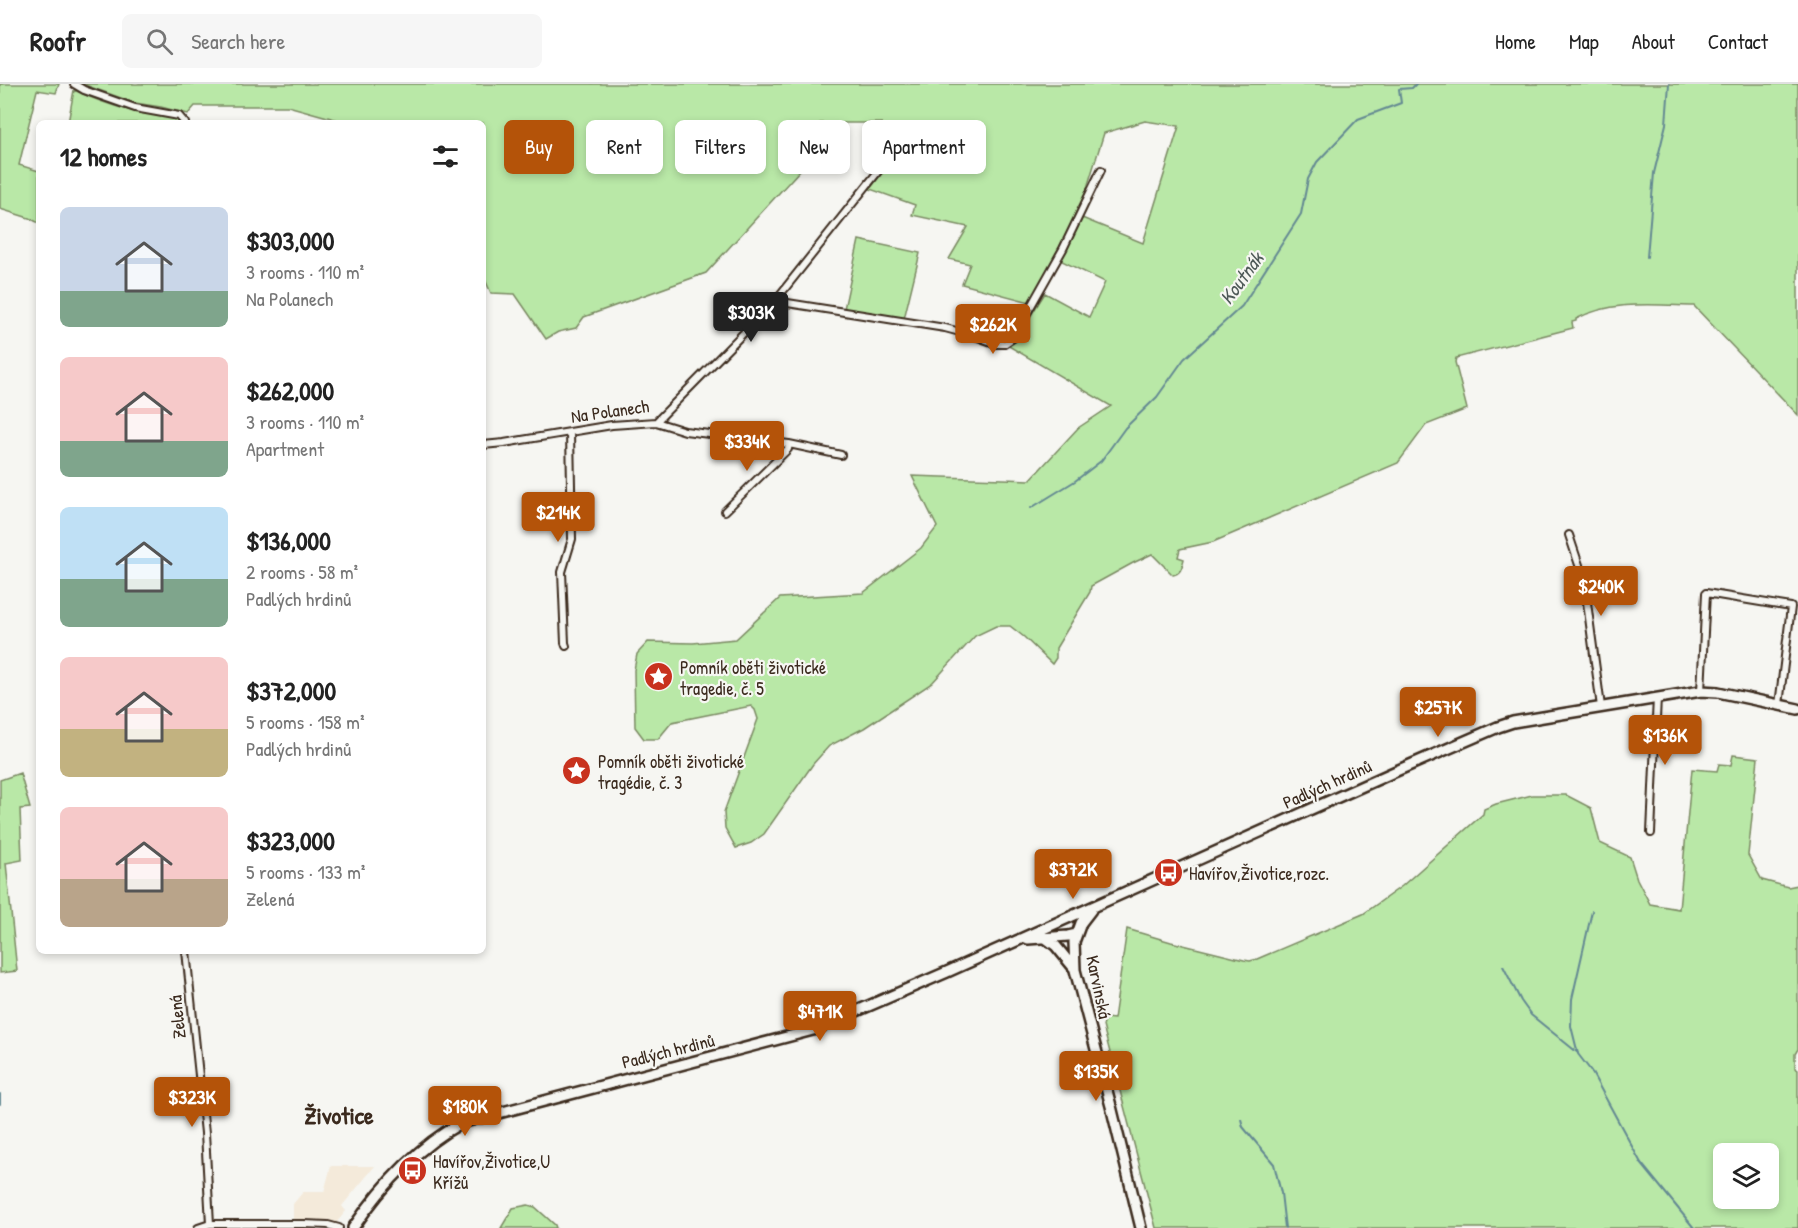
<!DOCTYPE html>
<meta charset="utf-8">
<style>
body{margin:0;font-family:"Patrick Hand",sans-serif;background:#f6f6f6;color:#222;height:100vh;display:flex;flex-direction:column;font-size:22px;white-space:nowrap}
*{box-sizing:border-box;margin:0}
p{font-size:20px;color:#767676}
.icon{flex:none;width:33px;height:33px;fill:none;stroke:currentColor;stroke-width:2;stroke-linecap:round;stroke-linejoin:round}
.map{position:relative;flex:1;overflow:hidden}
.panel{position:absolute;left:36px;top:36px;width:450px;height:834px;display:flex;flex-direction:column;background:#fff;border-radius:9px;box-shadow:0 3px 9px #0003}
.panel>*{flex:none}
.banner{position:absolute;left:504px;top:36px;width:570px;height:54px;display:flex;gap:12px}
.tools{position:absolute;left:1713px;top:1059px;display:grid;gap:12px}
.tools a{display:grid;place-items:center;width:66px;height:66px;border-radius:9px;background:#fff;box-shadow:0 3px 9px #0003;font-size:30px}
.price{position:absolute;translate:-50% -51px;padding:0 14px;border-radius:6px;background:#b45309;color:#fff;font-size:20px;line-height:39px;filter:drop-shadow(0 2px 3px #0008)}
.price::after{content:'';position:absolute;left:50%;top:36px;width:18px;height:14px;margin-left:-9px;background:inherit;clip-path:polygon(0 0,100% 0,50% 100%)}
.price.on{background:#222;color:#fff}
ul{padding:0;list-style:none}
li{display:flex;align-items:center;gap:18px;height:150px;padding:0 24px}
li span{display:grid;place-items:center;flex:none;width:168px;height:120px;border-radius:9px;color:#555}
li>.icon{margin-inline-start:auto}
span .icon{width:72px;height:72px;fill:#fffc;stroke-width:1}
li b{font-size:26px}
h2{display:flex;justify-content:space-between;align-items:center;height:72px;padding:0 24px;font-size:26px}
.tag{padding:0 21px;border-radius:9px;background:#fff;box-shadow:0 3px 9px #0003;font-size:21px;line-height:54px}
.tag.on{background:#b45309;color:#fff}
header{display:flex;align-items:center;gap:36px;box-sizing:border-box;height:84px;padding:0 30px;background:#fff;border-bottom:2px solid #e0e0e0}
header strong{font-size:28px}
nav{display:flex;gap:33px;margin-inline-start:auto;font-size:21px}
.search{width:420px;height:54px;background:#f6f6f6;display:flex;align-items:center;gap:15px;box-sizing:border-box;padding:0 21px;border-radius:9px;color:#767676;font-size:22px}
.map>svg:first-child{display:block}
.built{fill:#f4eada}
.green{fill:#b9e8a7;stroke:#7a8962;stroke-width:1.5;fill-rule:evenodd}
.lines{fill:none;stroke-linecap:round;stroke-linejoin:round}
.stream{stroke:#648992;stroke-width:2}
.street-casing{stroke:#3b2a1e;stroke-width:10}
.secondary-casing{stroke:#3b2a1e;stroke-width:14}
.street{stroke:#f6f6f2;stroke-width:6}
.secondary{stroke:#f6f6f2;stroke-width:9}
.labels{text-anchor:middle;dominant-baseline:central;stroke-width:4.5;stroke-linejoin:round;paint-order:stroke}
.street-label{font-size:18px;fill:#3b2a1e;stroke:#f6f6f2}
.poi-label{font-size:18px;fill:#3b2a1e;stroke:#f6f6f2;text-anchor:start}
.water-label{font-size:20px;font-style:italic;fill:#4f5a58;stroke:#f6f6f2}
.district-label{font-size:24px;font-weight:bold;fill:#3b2a1e;stroke:#f6f6f2}
</style>
<header>
<strong>Roofr</strong>
<div class="search"><svg class="icon" aria-label="search" viewBox="0 0 24 24"><circle cx="10" cy="10" r="6"/><path d="M15 15l6 6"/></svg>Search here</div>
<nav><a>Home</a><a>Map</a><a>About</a><a>Contact</a></nav>
</header>
<div class="map">
<svg width="1798" height="1144" viewBox="0 0 1798 1144">
<rect width="100%" height="100%" fill="#f6f6f2"/>
<filter id="ink" filterUnits="userSpaceOnUse"><feTurbulence type="fractalNoise" baseFrequency=".0167" numOctaves="2"/><feDisplacementMap in="SourceGraphic" scale="12" xChannelSelector="R" yChannelSelector="G"/><feConvolveMatrix kernelMatrix="1 2 1 2 8 2 1 2 1" color-interpolation-filters="sRGB"/></filter>
<g filter="url(#ink)">
<!-- built -->
<path class="built" d="M331 1082H375L342 1122 346 1127 337 1138 293 1135V1120L303 1108H324Z"/>
<!-- green -->
<path class="green" d="M0 0H59L56 9 37 6 19 81 39 87V139L29 134 0 125Z
M82 0H1798V331L1694 222C1654 221 1612 216 1576 235V237L1572 238 1573 244 1456 274 1455 278 1467 325 1426 341 1398 379 1213 458 1180 465 1178 473 1184 475C1182 482 1182 489 1173 491L1152 470 1133 479 1091 502 1090 508 1056 564V574L1052 580 1024 553 1010 542H996L975 552 932 599 864 644 829 662 813 680 764 750 751 759 736 764 725 744 724 728 758 635 755 626 751 622 672 638 658 655H644L635 643 634 586 637 570 648 558 693 559 736 555 780 514 863 509 921 464 937 443 912 392 1030 396 1078 344 1111 322 1007 261 1016 255 1045 209 1089 233 1105 198 1060 176 1082 134 1143 159 1179 42 1145 37 1104 49 1082 120 1030 218 962 200 970 180 949 175 968 143 912 131 915 121 870 105 885 85H897L882 83V39H820L827 85H801L706 189 584 233 576 244 558 248 546 255 515 210 491 209 483 191V39H349L288 22H195L188 30 161 23 135 19Z
M74 6C93 15 113 22 132 27 148 32 170 26 182 39H68Z
M859 156 920 169 904 235 844 225Z
M1733 671 1758 674 1748 771 1762 796 1788 803 1798 801V965L1795 970V984L1798 986V1144H1156L1103 942 1105 934 1114 935 1127 845 1171 858 1244 876 1250 877 1257 875 1363 830 1402 802 1483 730 1484 725 1496 720 1532 711H1566L1591 724 1600 759 1630 773 1637 795 1650 820 1679 825 1692 685 1717 687 1719 680 1731 681ZM1724 1070H1768V1114H1724Z
M20 689 30 724 20 725 22 776 6 779 17 887 0 889V696Z
M528 1121 535 1123 555 1141 556 1144H501L513 1124Z"/>
<g class="lines">
<!-- stream -->
<path class="stream" d="M1647 173 1654 89 1666 40 1669 0
M1031 424 1075 397 1101 377 1125 344 1157 313 1184 275 1242 222 1301 130 1308 95 1317 78 1358 35 1401 19 1399 5 1412 4 1416 0
M1592 827 1572 915 1571 942 1578 970 1591 987 1641 1079 1694 1144
M1503 882 1521 917 1531 931 1578 969
M0 1010V1020
M1241 1035 1243 1043 1274 1080 1281 1109 1285 1144"/>
<defs>
<path id="street" d="M74 0 84 6 135 24 179 32 185 39
M775 217 945 244 975 252 997 260H1004L1013 254 1063 165 1101 86
M656 338 685 347 789 360 841 371
M483 361 504 359 612 341 656 338 775 217 880 85
M725 427 788 365 789 360
M1569 451 1584 496 1601 623
M566 562 565 559 562 488 572 455 570 348
M1701 607 1706 509 1791 523 1779 621
M1651 749 1657 613
M186 867 205 1049 210 1140
M198 1144 210 1140H304L328 1141 339 1144"/>
<path id="secondary" d="M1091 826 1081 839 1074 858 1075 886 1111 1022 1141 1144
M1044 853 1056 862 1074 884
M1028 855 1068 852 1077 850
M353 1144C381 1103 417 1063 461 1039L813 946 947 888 1394 688 1498 643 1513 638 1543 633 1701 607 1718 608 1798 625"/>
</defs>
<!-- street casing -->
<use href="#street" class="street-casing"/>
<!-- secondary casing -->
<use href="#secondary" class="secondary-casing"/>
<!-- street -->
<use href="#street" class="street"/>
<!-- secondary -->
<use href="#secondary" class="secondary"/>
</g>
</g>
<!-- icons -->
<defs>
<symbol id="sight-disc" viewBox="-11 -11 22 22"><circle r="9.5" fill="#c8321e" stroke="#f6f6f2"/><path d="M0-6L1.8-2.2L6-1.7L2.9 1.2L3.7 5.4L0 3.3L-3.7 5.4L-2.9 1.2L-6-1.7L-1.8-2.2Z" fill="#fff"/></symbol>
<symbol id="bus-disc" viewBox="-11 -11 22 22"><circle r="9.5" fill="#c8321e" stroke="#f6f6f2"/><path d="M-5-6H5V4H4V6H2V4H-2V6H-4V4H-5ZM-3.5-4V0h7V-4ZM-3.5 1.2v1.5H-2V1.2ZM2 1.2v1.5H3.5V1.2Z" fill="#fff"/></symbol>
</defs>
<g fill-rule="evenodd">
<use href="#sight-disc" x="642" y="576" width="33" height="33"/>
<use href="#sight-disc" x="560" y="670" width="33" height="33"/>
<use href="#bus-disc" x="1152" y="772" width="33" height="33"/>
<use href="#bus-disc" x="396" y="1070" width="33" height="33"/>
</g>
<g class="labels">
<!-- street labels -->
<g class="street-label">
<text transform="translate(610 327) rotate(-8)">Na Polanech</text>
<text transform="translate(1327 700) rotate(-24)">Padlých hrdinů</text>
<text transform="translate(1099 903) rotate(78)">Karvinská</text>
<text transform="translate(177 933) rotate(-96)">Zelená</text>
<text transform="translate(668 967) rotate(-14)">Padlých hrdinů</text>
</g>
<!-- poi labels -->
<g class="poi-label">
<text x="680" y="583">Pomník oběti životické<tspan x="680" dy="21">tragedie, č. 5</tspan></text>
<text x="598" y="677">Pomník oběti životické<tspan x="598" dy="21">tragédie, č. 3</tspan></text>
<text x="1189" y="789">Havířov,Životice,rozc.</text>
<text x="433" y="1077">Havířov,Životice,U<tspan x="433" dy="21">Křížů</tspan></text>
</g>
<!-- water labels -->
<g class="water-label">
<text transform="translate(1241 194) rotate(-54)">Koutnák</text>
</g>
<!-- district labels -->
<g class="district-label">
<text x="339" y="1031">Životice</text>
</g>
</g>
</svg>
<div class="tools">
<a><svg class="icon" aria-label="layers" viewBox="0 0 24 24"><path d="M12 4l9 5-9 5-9-5zM3 14l9 5 9-5"/></svg></a>
</div>
<b class="price on" style="left:751px;top:259px">$303K</b>
<b class="price" style="left:993px;top:271px">$262K</b>
<b class="price" style="left:747px;top:388px">$334K</b>
<b class="price" style="left:558px;top:459px">$214K</b>
<b class="price" style="left:1601px;top:533px">$240K</b>
<b class="price" style="left:1438px;top:654px">$257K</b>
<b class="price" style="left:1665px;top:682px">$136K</b>
<b class="price" style="left:1073px;top:816px">$372K</b>
<b class="price" style="left:820px;top:958px">$471K</b>
<b class="price" style="left:1096px;top:1018px">$135K</b>
<b class="price" style="left:192px;top:1044px">$323K</b>
<b class="price" style="left:465px;top:1053px">$180K</b>
<div class="banner">
<a class="tag on">Buy</a>
<a class="tag">Rent</a>
<a class="tag">Filters</a>
<a class="tag">New</a>
<a class="tag">Apartment</a>
</div>
<section class="panel">
<h2>12 homes<svg class="icon" aria-label="filters" viewBox="0 0 24 24"><path d="M4 7h16M4 17h16"/><circle cx="9" cy="7" r="2"/><circle cx="15" cy="17" r="2"/></svg></h2>
<ul>
<li><span style="background:linear-gradient(#c9d6e8 70%,#7fa58c 0)"><svg class="icon" aria-label="home" viewBox="0 0 24 24"><path d="M3 11l9-7 9 7M6 9v11h12V9"/></svg></span><div><b>$303,000</b><p>3 rooms · 110 m²</p><p>Na Polanech</p></div></li>
<li><span style="background:linear-gradient(#f6c9c9 70%,#7fa58c 0)"><svg class="icon" aria-label="home" viewBox="0 0 24 24"><path d="M3 11l9-7 9 7M6 9v11h12V9"/></svg></span><div><b>$262,000</b><p>3 rooms · 110 m²</p><p>Apartment</p></div></li>
<li><span style="background:linear-gradient(#bfe0f5 60%,#7fa58c 0)"><svg class="icon" aria-label="home" viewBox="0 0 24 24"><path d="M3 11l9-7 9 7M6 9v11h12V9"/></svg></span><div><b>$136,000</b><p>2 rooms · 58 m²</p><p>Padlých hrdinů</p></div></li>
<li><span style="background:linear-gradient(#f6c9c9 60%,#c2b280 0)"><svg class="icon" aria-label="home" viewBox="0 0 24 24"><path d="M3 11l9-7 9 7M6 9v11h12V9"/></svg></span><div><b>$372,000</b><p>5 rooms · 158 m²</p><p>Padlých hrdinů</p></div></li>
<li><span style="background:linear-gradient(#f6c9c9 60%,#b9a48a 0)"><svg class="icon" aria-label="home" viewBox="0 0 24 24"><path d="M3 11l9-7 9 7M6 9v11h12V9"/></svg></span><div><b>$323,000</b><p>5 rooms · 133 m²</p><p>Zelená</p></div></li>
</ul>
</section>
</div>
